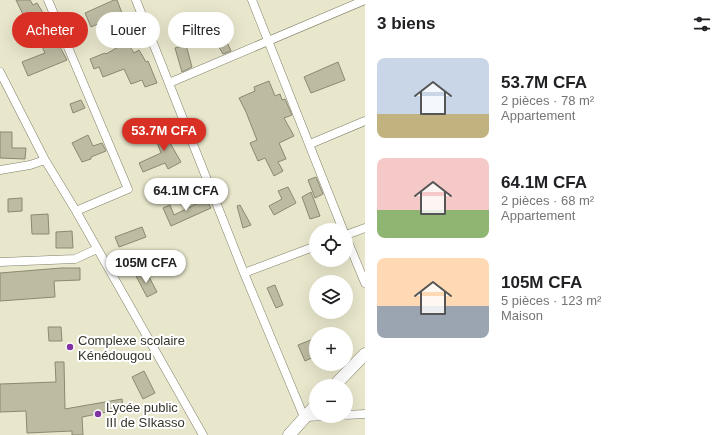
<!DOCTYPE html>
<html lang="fr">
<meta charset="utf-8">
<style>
body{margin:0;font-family:Helvetica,sans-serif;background:#f2f2f2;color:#202124;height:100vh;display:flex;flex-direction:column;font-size:15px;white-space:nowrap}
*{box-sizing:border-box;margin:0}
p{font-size:13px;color:#757577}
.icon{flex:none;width:22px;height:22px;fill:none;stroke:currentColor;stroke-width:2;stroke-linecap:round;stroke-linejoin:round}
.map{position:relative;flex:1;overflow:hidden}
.drawer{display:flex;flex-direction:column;background:#fff;width:360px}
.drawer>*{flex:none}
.guide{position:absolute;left:12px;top:12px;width:293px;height:36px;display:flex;gap:8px}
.fabs{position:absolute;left:309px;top:223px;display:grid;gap:8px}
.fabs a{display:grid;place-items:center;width:44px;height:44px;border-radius:50%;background:#fff;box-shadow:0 4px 16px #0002;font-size:20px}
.price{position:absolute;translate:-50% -34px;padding:0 9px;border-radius:14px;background:#fff;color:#222;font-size:13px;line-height:26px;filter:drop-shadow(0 1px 2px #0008)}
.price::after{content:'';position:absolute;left:50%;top:24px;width:12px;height:9px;margin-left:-6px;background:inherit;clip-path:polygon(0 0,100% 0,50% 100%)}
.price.active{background:#d93025;color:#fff}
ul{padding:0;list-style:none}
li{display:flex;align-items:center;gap:12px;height:100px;padding:0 12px}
li span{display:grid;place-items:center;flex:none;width:112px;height:80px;border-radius:8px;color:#555}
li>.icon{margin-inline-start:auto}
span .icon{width:48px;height:48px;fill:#fffc;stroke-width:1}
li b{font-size:17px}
h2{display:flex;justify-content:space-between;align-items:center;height:48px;padding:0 12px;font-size:17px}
.tag{padding:0 14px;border-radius:18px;background:#fff;box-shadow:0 4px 16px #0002;font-size:14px;line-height:36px}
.tag.active{background:#d93025;color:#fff}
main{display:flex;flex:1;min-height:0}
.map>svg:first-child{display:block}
.building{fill:#bdbba1;stroke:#8b8970}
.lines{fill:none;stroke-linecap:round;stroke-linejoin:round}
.street-casing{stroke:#817f67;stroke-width:9}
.secondary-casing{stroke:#817f67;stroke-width:13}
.street{stroke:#fff;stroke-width:8}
.secondary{stroke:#fff;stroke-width:12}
.poi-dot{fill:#8132a2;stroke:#fff;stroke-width:1.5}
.labels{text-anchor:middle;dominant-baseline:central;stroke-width:4;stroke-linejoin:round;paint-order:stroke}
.poi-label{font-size:13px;fill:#37362b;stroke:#fff;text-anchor:start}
</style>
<main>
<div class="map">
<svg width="365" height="435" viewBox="0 0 365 435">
<rect width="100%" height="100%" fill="#e8e6cb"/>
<!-- building -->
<path class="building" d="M16 0H30L33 5 37 3 43 13 41 14 57 48 60 47 67 60 28 76 22 62 45 53 33 27 30 29Z
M114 0H117L122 13 91 27 85 13Z
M226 40 231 51 223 54 217 44Z
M127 42 134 53 139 50 146 62 148 61 157 83 145 87 142 80 131 84 124 69 103 77 99 67 94 69 90 59 105 53 106 54Z
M186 45 192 67 182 72 175 48Z
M338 62 345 80 311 93 304 77Z
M269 81 275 96 280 94 282 100 285 99 292 115 284 118 294 136 279 143 286 159 278 162 283 171 274 176 265 158 258 161 250 143 257 140 246 112 239 98 255 91 254 87Z
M81 100 85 108 73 113 70 104Z
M176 128 180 139 170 143 181 162 168 169 165 163 143 172 139 163 161 153 155 137Z
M0 132H12V148H26L25 159 0 158Z
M88 135 93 146 102 143 106 151 91 157V159L82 162 72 143Z
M316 177 323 194 315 198 308 180Z
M288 187 296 203 274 215 269 206 282 199 278 191Z
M311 192 320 216 310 219 302 197Z
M22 198V211L8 212V199Z
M206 199 211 208 171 226 163 208 170 205 174 215Z
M240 205 251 225 243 228 237 206Z
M48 214 49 234H32L31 215Z
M142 227 146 237 119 247 115 237Z
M72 231 73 248H56V232Z
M61 268H80V280L54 281 55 297 0 301V273Z
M146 271 157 292 147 297 136 276Z
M275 285 283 305 276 308 267 288Z
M48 327H61L62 341H49Z
M316 338V356L305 361 298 345Z
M55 362H64L65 409 122 399 123 409 82 417 83 435H72V431L27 433 26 411 0 412V384L56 382Z
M144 371 155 393 143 399 132 377Z"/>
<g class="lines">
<defs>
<path id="street" d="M48 0 128 189 76 211
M136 0 244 273 304 417 329 416
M252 0 343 230
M0 72 45 160 76 211 203 435
M169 83 365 0
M310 144 365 121
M0 170 30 165 45 160
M346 235 365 228
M346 237 365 283
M0 262 75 259 97 249
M244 273 316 246
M346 415 365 414"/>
<path id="secondary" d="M334 386 365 354
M289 435 316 405"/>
</defs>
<!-- street casing -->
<use href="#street" class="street-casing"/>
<!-- secondary casing -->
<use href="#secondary" class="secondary-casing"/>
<!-- street -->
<use href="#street" class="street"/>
<!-- secondary -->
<use href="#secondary" class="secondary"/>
</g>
<!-- markers -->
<g class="poi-dot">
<circle cx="70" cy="347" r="4"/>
<circle cx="98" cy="414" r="4"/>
</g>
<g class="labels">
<!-- poi labels -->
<g class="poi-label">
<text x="78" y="340">Complexe scolaire<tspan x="78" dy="15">Kénédougou</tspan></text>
<text x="106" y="407">Lycée public<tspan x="106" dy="15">III de SIkasso</tspan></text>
</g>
</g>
</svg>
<div class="fabs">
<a><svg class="icon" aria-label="locate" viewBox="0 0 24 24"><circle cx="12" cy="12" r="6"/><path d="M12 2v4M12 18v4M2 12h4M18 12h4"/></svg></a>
<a><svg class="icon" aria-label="layers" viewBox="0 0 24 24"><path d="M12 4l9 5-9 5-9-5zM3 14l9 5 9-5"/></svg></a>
<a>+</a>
<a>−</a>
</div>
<b class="price active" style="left:164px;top:152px">53.7M CFA</b>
<b class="price" style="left:186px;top:212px">64.1M CFA</b>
<b class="price" style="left:146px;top:284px">105M CFA</b>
<div class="guide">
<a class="tag active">Acheter</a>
<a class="tag">Louer</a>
<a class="tag">Filtres</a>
</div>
</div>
<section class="drawer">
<h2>3 biens<svg class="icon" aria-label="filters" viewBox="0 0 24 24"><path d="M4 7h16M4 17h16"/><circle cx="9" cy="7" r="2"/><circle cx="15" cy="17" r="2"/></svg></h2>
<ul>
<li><span style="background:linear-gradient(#c9d6e8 70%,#c2b280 0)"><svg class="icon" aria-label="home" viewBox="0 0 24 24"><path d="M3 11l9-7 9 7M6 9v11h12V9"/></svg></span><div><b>53.7M CFA</b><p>2 pièces · 78 m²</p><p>Appartement</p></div></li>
<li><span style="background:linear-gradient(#f6c9c9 65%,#8fb573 0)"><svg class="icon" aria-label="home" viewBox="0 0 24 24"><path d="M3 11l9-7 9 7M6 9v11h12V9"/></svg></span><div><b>64.1M CFA</b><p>2 pièces · 68 m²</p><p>Appartement</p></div></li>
<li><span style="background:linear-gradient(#ffd9b3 60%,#9aa5b1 0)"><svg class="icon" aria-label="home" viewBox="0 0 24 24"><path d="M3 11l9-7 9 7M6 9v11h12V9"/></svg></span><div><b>105M CFA</b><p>5 pièces · 123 m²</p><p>Maison</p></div></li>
</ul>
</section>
</main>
